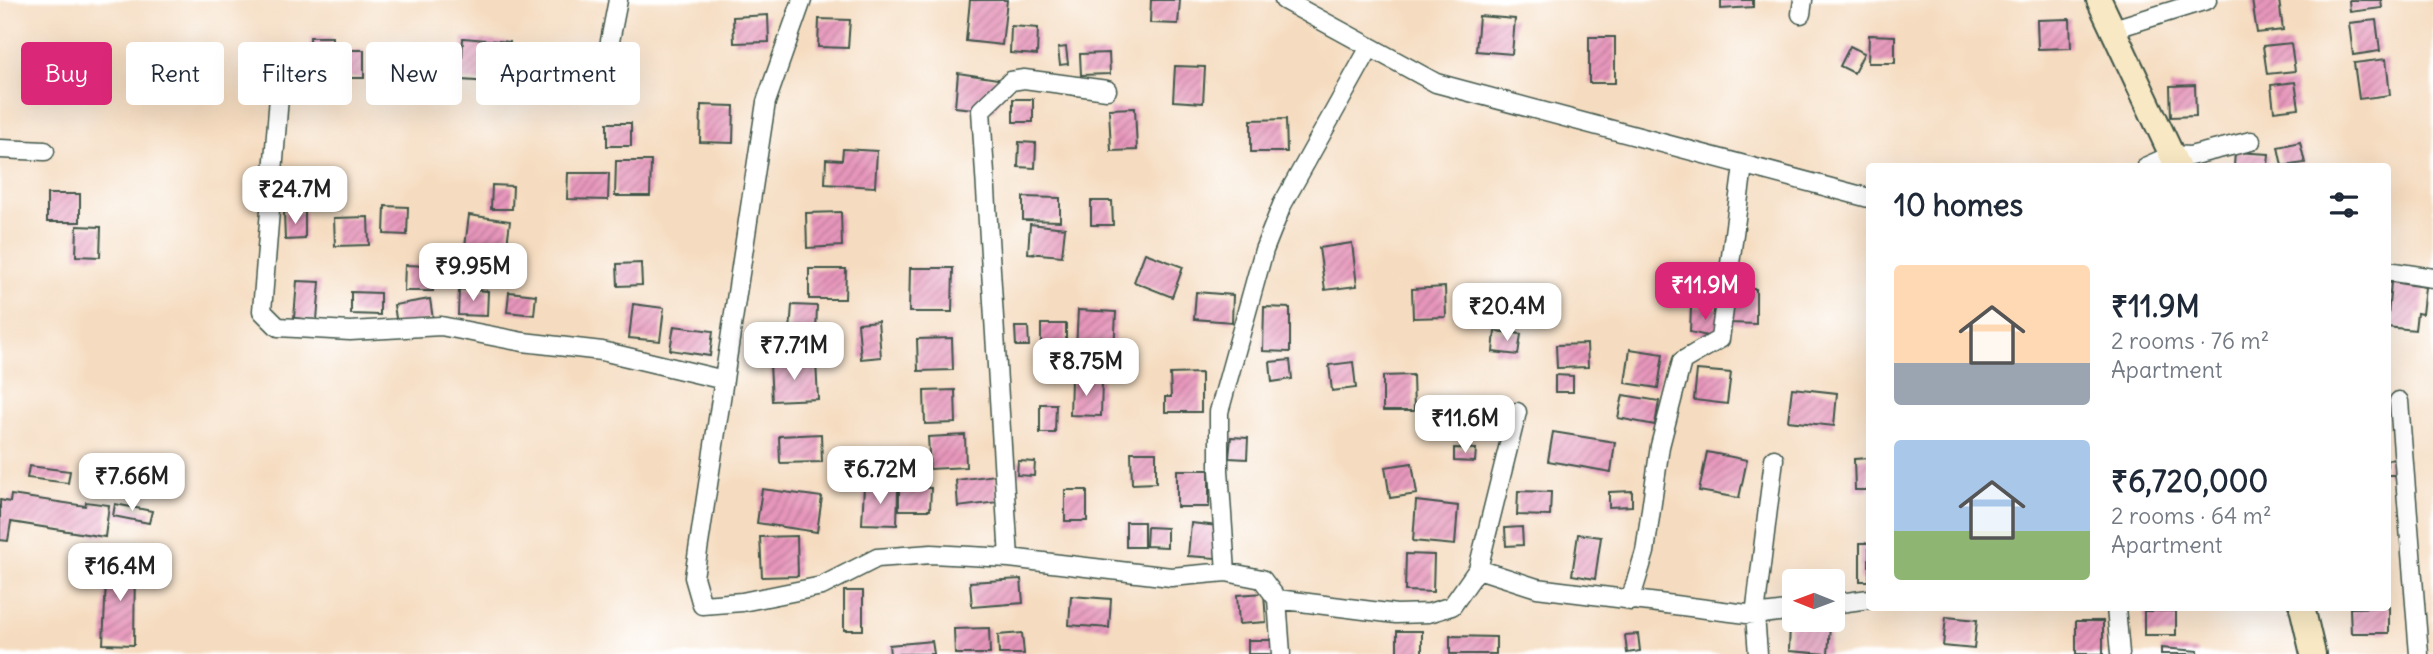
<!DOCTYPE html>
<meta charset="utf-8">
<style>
body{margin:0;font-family:Delius,sans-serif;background:#f6f6f7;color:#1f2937;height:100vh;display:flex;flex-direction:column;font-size:26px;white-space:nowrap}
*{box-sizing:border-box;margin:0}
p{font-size:23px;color:#747a83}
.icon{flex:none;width:38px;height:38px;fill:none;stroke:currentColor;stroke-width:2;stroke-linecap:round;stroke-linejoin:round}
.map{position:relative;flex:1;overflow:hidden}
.drawer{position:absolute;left:1866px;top:163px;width:525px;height:448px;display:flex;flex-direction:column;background:#fff;border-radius:7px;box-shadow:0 7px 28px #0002}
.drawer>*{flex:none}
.hud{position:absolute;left:21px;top:42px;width:665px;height:63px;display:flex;gap:14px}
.needle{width:46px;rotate:271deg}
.fabs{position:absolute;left:1782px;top:569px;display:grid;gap:14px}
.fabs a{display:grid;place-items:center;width:63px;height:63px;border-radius:7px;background:#fff;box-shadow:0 7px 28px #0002;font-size:35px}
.price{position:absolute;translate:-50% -60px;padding:0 16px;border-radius:14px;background:#fff;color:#222;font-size:23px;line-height:46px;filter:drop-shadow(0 2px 4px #0008)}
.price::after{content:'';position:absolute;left:50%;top:42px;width:21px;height:16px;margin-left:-10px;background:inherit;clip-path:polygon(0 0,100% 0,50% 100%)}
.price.selected{background:#db2777;color:#fff}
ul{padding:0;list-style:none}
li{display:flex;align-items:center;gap:21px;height:175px;padding:0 28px}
li span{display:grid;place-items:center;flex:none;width:196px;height:140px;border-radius:7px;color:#555}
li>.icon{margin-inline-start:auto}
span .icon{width:84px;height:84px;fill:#fffc;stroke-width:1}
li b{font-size:30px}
h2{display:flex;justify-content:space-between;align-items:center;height:84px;padding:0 28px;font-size:30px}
.pill{padding:0 24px;border-radius:7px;background:#fff;box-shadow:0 7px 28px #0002;font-size:24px;line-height:63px}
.pill.selected{background:#db2777;color:#fff}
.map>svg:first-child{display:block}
.building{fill:url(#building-hatch)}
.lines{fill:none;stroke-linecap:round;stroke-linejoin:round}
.street-casing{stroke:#3f5549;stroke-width:21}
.secondary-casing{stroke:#3f5549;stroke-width:28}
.street{stroke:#fff;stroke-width:18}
.secondary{stroke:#f8e8c3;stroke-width:24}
</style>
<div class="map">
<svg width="2433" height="654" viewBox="0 0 2433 654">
<defs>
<pattern id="building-hatch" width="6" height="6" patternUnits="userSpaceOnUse" patternTransform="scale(1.75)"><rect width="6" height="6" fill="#e796bb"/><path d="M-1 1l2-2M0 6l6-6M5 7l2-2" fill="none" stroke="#bb7c99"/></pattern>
</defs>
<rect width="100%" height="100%" fill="#fff"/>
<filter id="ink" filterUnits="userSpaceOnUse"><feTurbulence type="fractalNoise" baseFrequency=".0143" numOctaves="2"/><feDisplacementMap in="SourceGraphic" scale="14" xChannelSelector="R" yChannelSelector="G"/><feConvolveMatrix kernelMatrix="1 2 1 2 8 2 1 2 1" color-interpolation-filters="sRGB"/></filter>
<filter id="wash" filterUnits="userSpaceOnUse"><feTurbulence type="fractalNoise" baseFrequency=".00686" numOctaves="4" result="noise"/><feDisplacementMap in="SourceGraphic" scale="28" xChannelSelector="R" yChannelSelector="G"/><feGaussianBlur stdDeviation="1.57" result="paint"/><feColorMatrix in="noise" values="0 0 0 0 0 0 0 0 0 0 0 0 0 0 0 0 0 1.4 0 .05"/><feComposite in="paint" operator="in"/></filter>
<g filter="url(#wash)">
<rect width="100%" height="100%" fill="#f5dcc0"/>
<g id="blocks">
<!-- building -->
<path class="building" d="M970 0H1007L1002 45 966 41Z
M1151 0H1180L1178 24 1150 23Z
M1721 0H1753V7L1721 9Z
M2252 0H2279L2283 30 2257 33Z
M2349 0H2381L2382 8 2350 12Z
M768 15 769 42 734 43 733 17Z
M1479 16 1515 19 1512 54 1476 51Z
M819 19 850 20 848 48 818 47Z
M2070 19 2071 48 2038 49 2037 20Z
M2376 20 2380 51 2353 55 2349 23Z
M1011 26 1038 28 1037 55 1010 53Z
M1869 35 1895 36V63H1868Z
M310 37H332V50H364V78H310Z
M1589 37H1615V83H1589Z
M463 38 510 42 507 83 461 80Z
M2291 43 2295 71 2267 74 2263 46Z
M1850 46 1864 53 1854 73 1840 66Z
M1066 47 1068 64 1060 65 1058 48Z
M1109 53 1110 74 1081 75 1080 54Z
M2386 59 2390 95 2359 99 2354 63Z
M1175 66 1205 67 1203 103 1173 101Z
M958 73 1011 81 993 111 955 107Z
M2295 82 2299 108 2274 111 2271 85Z
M2195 85 2196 116 2171 117 2170 86Z
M1013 99H1033V122H1013Z
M701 105 734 106 733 143 700 142Z
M1135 108 1137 150 1111 151 1109 109Z
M1286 119 1287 152H1251V120Z
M607 123H631V146H607Z
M1019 142 1036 143 1035 168 1018 167Z
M2300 142 2305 163 2282 166 2278 147Z
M843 149 877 151 875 187 825 184 826 159 842 160Z
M2235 152 2269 154 2268 166H2234Z
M616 161H651L650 196H615Z
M568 173H609L608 200 567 199Z
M492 185 513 186 512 209H491Z
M47 194H80V222H47Z
M1023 197 1060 198V221L1023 220Z
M1091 201H1112L1113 225H1091Z
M385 206 408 207 407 235 384 234Z
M284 212H305V239L285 240Z
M841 212 842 246 807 248 806 213Z
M469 215 510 221 503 277 462 271Z
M368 217 369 245 335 246 334 218Z
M1030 224 1065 228 1062 256 1028 253Z
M77 226 101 227 100 257 76 256Z
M1352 243 1357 286 1325 290 1319 248Z
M1145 253 1183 267 1172 297 1134 282Z
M641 263 642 285 618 286 617 264Z
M405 265 433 266V291H404Z
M910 268H953L952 312H909Z
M809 269H846L845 299H809Z
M297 281 320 282 317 320 294 318Z
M2391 282 2425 287 2422 314 2417 313 2415 330 2387 327Z
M1445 287 1446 317 1413 318 1412 289Z
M459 289 488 291 487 316 458 315Z
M1730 289H1756V324L1730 323Z
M351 292 380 293V315L351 314Z
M509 292 536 295 534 315 507 312Z
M1196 292 1233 295 1232 322 1194 319Z
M430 299 433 319 397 325 394 305Z
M633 304 664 308 660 341 629 338Z
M792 305 817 306 816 333 790 331Z
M1264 307 1290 308V352L1263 351Z
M1691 307H1717L1720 339 1690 332Z
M1078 310 1116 312 1114 352 1076 350Z
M878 321 881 357 861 359 858 323Z
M1041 324H1066V351H1041Z
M674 326 713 331 710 356 670 350Z
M1015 327H1028L1029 346H1016Z
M1495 331 1521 334 1518 355 1493 352Z
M952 338 953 370 918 371 917 339Z
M1587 344 1588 367 1557 368 1556 345Z
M1630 349 1663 354 1658 388 1625 383Z
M1290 360 1292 379 1272 382 1270 362Z
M816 362 818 399 772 401 770 364Z
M1353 362 1356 388 1332 391 1329 365Z
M1697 370 1731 373 1727 404 1694 400Z
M1201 373V412H1165V397H1171L1170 374Z
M1413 375 1414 411H1383V376Z
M1555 375 1573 376V392H1555Z
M1071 379 1102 380 1101 416 1070 415Z
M1792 388 1837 393 1834 426 1788 421Z
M955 390 956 423 925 424 924 391Z
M1623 395 1659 401 1655 425 1618 418Z
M1040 404H1056L1055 433H1040Z
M1553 432 1615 442 1611 472 1548 461Z
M821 434 822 462 780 463 779 436Z
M965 435 966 467 930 469 928 437Z
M1231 437 1248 438 1247 459 1229 458Z
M1454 448 1476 449 1475 462 1454 461Z
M1131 452H1156V483L1132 484Z
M1707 452 1747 460 1739 498 1699 491Z
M1869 458V490H1855L1854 459Z
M2395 459 2396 475H2387V460Z
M1018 461 1035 462 1034 476 1017 475Z
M1412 463 1417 494 1390 498 1385 467Z
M29 466 70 471 68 483 27 478Z
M1177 470H1209V507H1177Z
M995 475 998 502 958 507 956 480Z
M864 486 898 488 897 525 862 524Z
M899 487 931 488 930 510H899Z
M762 489 822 497 817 532 757 523Z
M1065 490H1087V521H1065Z
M1518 491 1551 492 1550 516 1517 515Z
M1632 491V506L1609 507V492Z
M11 495 85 506 86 502 109 505 105 537 11 522 8 541 0 540V500L10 502Z
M1416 501 1458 506 1455 545 1413 541Z
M115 504 152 511 149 523 113 516Z
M1126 522H1144V547H1126Z
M1191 523 1218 526 1216 558 1188 556Z
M1147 527 1167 528V547L1146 546Z
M1522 527 1523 545 1506 546 1505 528Z
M1578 534 1601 537 1595 579 1572 575Z
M797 536 798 576 762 577 760 537Z
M1860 543H1869V581H1860Z
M1406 554 1434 555 1433 592 1405 591Z
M107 560 135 561 134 645 103 644Z
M1021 579 1023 603 972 607 970 582Z
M844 591H863V630H844Z
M1264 593 1266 622 1239 624 1237 595Z
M1071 596 1111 599 1109 628 1069 625Z
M2389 607V633H2351L2350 608Z
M2144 611H2176V635H2144Z
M1946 617 1977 620 1974 649 1943 646Z
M2076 621H2103V654H2076Z
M1790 623 1830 626 1828 654 1789 651Z
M989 628 990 654H955L954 629Z
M1397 631H1422V654H1397Z
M1022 633 1024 654H999L998 635Z
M1638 634 1640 651 1627 653 1625 635Z
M1450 636 1496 637V654H1450Z
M1248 640H1278V654H1248Z
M932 641 934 654H890L889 645Z
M2161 648 2198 651V654H2161Z"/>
</g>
</g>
<g filter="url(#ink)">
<use href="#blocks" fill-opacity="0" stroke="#3f5549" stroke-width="2"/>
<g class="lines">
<defs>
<path id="street" d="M802 0 766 102 694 577 702 605 742 602 822 586 877 558 931 554 1009 558 1171 577 1226 572 1262 579 1277 599 1281 654
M1284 0 1436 83 1869 198
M1801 14 1803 0
M2110 30 2207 0
M282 59 262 311 278 327 350 331 441 326 523 342 602 351 724 380
M602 82 618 0
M0 149 45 151
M2147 166 2172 155 2190 156 2251 141
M2387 271 2433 278
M2399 401 2419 654
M1774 459 1755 615 1794 610
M1009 558 981 110 1011 81 1024 79 1107 90
M1478 569 1537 588 1755 615 1758 654
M1226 572 1219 470V412L1264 250 1282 205 1370 47
M1277 599 1396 614 1429 613 1452 606 1478 569 1517 412
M1630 601 1645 552 1660 446 1682 361 1720 339 1743 166
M1832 604 1869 599
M2116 607 2120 654"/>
<path id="secondary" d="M2099 0 2177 166
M2302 607 2313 654"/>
</defs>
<!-- street casing -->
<use href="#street" class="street-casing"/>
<!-- secondary casing -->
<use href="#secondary" class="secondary-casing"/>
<!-- street -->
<use href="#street" class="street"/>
<!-- secondary -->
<use href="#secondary" class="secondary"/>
</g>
</g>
</svg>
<div class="fabs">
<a><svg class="needle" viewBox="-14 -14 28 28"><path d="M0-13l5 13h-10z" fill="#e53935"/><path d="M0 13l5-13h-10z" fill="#747a83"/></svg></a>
</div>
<b class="price" style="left:295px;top:226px">₹24.7M</b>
<b class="price" style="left:473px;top:303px">₹9.95M</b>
<b class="price selected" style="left:1705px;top:322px">₹11.9M</b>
<b class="price" style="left:1507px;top:343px">₹20.4M</b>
<b class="price" style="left:794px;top:382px">₹7.71M</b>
<b class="price" style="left:1086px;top:398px">₹8.75M</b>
<b class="price" style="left:1465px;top:455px">₹11.6M</b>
<b class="price" style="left:880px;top:506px">₹6.72M</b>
<b class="price" style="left:132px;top:513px">₹7.66M</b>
<b class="price" style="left:120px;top:603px">₹16.4M</b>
<div class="hud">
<a class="pill selected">Buy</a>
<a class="pill">Rent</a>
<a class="pill">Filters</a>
<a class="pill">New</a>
<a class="pill">Apartment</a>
</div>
<section class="drawer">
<h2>10 homes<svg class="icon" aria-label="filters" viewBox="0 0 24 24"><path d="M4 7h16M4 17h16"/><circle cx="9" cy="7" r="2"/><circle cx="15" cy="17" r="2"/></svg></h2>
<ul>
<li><span style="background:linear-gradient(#ffd9b3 70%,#9aa5b1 0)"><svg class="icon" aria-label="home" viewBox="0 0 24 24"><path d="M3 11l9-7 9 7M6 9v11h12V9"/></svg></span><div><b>₹11.9M</b><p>2 rooms · 76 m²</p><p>Apartment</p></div></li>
<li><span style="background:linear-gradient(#a9c7e8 65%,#8fb573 0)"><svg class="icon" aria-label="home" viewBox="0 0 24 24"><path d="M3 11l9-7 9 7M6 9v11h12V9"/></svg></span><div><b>₹6,720,000</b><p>2 rooms · 64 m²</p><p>Apartment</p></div></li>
</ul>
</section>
</div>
